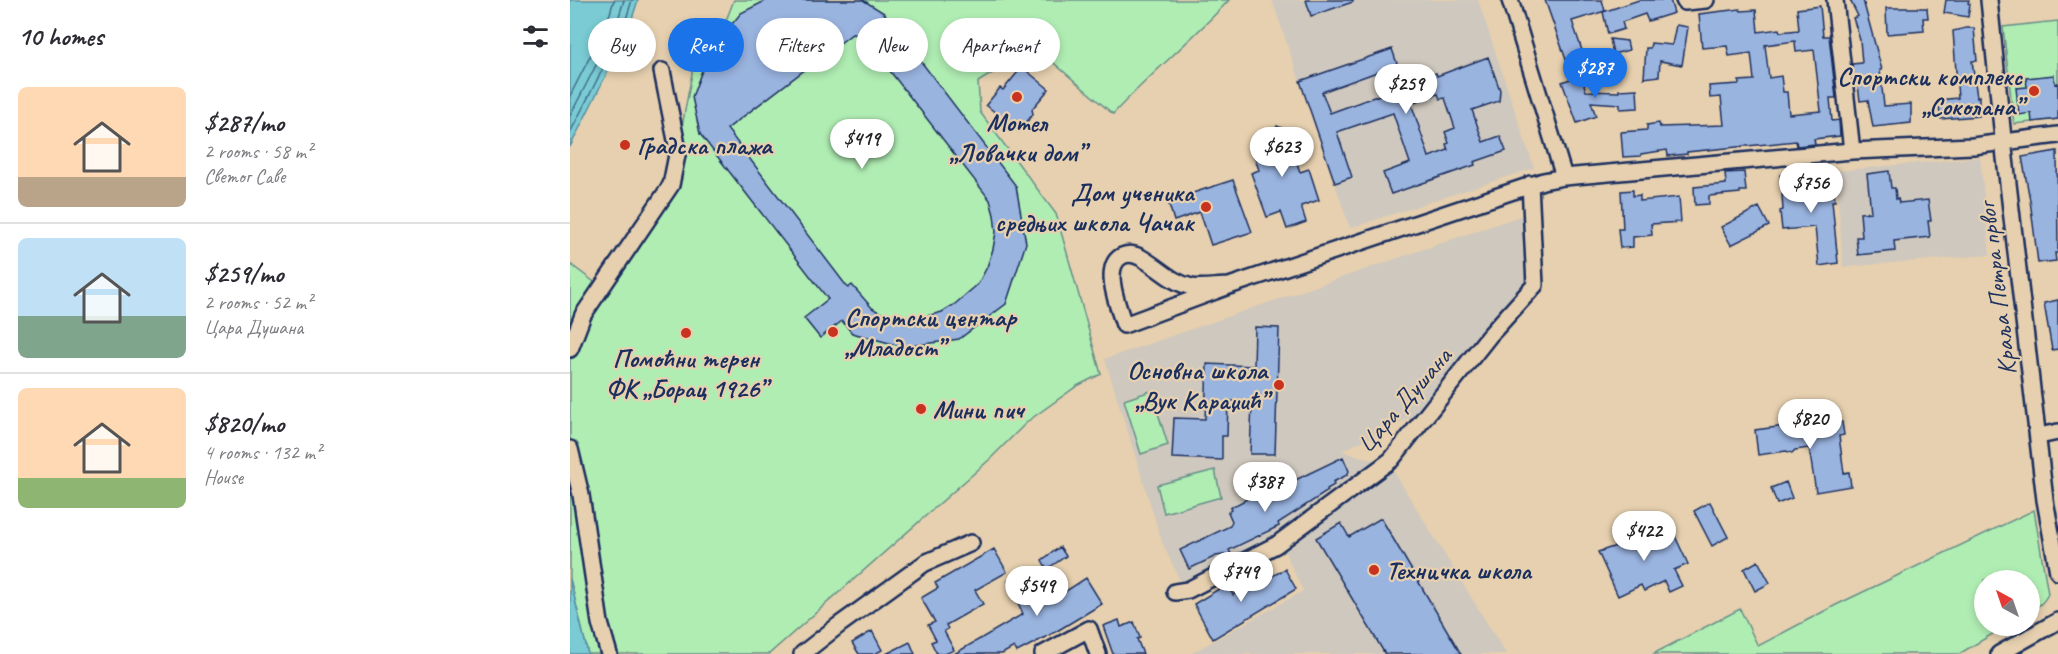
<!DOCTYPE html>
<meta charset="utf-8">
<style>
body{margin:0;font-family:Caveat,sans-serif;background:#f2f2f3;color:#2b2b33;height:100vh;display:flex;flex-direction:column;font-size:22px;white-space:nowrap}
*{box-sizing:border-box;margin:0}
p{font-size:20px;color:#7c7c81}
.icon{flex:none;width:33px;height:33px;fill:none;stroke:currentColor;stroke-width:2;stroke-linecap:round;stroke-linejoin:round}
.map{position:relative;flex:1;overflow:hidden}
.details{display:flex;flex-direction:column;background:#fff;width:570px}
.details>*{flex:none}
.guide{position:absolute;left:18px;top:18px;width:570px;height:54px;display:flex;gap:12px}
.needle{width:39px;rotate:320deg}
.buttons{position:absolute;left:1404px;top:570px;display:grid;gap:12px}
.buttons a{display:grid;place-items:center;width:66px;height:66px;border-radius:50%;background:#fff;box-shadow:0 3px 9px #0003;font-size:30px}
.price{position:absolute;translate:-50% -51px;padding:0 14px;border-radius:21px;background:#fff;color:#222;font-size:20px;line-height:39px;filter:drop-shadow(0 2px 3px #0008)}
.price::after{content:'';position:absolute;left:50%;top:36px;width:18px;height:14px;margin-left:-9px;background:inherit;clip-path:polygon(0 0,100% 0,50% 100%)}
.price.current{background:#1a73e8;color:#fff}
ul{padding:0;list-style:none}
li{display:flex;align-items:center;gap:18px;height:150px;padding:0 18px}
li+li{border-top:2px solid #e1e1e2}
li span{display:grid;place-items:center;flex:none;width:168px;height:120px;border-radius:9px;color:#555}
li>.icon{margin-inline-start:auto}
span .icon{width:72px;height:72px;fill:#fffc;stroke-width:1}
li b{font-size:26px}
h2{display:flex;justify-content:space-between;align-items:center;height:72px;padding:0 18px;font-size:26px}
.tag{padding:0 21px;border-radius:27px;background:#fff;box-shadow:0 3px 9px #0003;font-size:21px;line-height:54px}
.tag.current{background:#1a73e8;color:#fff}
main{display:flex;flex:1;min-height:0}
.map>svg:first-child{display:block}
.built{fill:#cfc8be}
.green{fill:#b0edb3;stroke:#668e88;stroke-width:1.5}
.water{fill:#7acbd3;stroke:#548da4;stroke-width:1.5}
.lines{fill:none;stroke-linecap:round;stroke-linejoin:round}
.shore{stroke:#416d8d;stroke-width:1.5}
.building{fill:#9ab4e0;stroke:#1b2f5e;stroke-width:1.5;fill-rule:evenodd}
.minor-casing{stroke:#1b2f5e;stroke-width:20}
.minor{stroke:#e6d0af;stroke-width:15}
.poi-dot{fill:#c8321e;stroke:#e6d0af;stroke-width:2}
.labels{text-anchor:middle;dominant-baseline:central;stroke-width:4.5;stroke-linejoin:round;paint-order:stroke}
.poi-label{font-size:26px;font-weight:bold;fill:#1b2f5e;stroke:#e6d0af;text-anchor:start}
.street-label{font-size:26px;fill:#1b2f5e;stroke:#e6d0af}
</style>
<main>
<section class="details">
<h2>10 homes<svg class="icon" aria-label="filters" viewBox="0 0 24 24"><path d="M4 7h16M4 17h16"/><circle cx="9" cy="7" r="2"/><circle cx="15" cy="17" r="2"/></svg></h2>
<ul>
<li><span style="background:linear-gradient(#ffd9b3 75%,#b9a48a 0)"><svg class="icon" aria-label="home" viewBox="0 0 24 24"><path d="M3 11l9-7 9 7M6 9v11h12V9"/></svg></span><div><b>$287/mo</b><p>2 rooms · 58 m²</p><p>Светог Саве</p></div></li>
<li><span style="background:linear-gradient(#bfe0f5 65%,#7fa58c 0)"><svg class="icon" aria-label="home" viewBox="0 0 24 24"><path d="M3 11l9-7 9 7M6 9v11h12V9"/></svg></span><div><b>$259/mo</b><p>2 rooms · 52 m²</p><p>Цара Душана</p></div></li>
<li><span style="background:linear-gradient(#ffd9b3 75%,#8fb573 0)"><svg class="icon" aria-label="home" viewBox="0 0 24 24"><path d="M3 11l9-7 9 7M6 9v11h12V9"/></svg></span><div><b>$820/mo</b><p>4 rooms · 132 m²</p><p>House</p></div></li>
</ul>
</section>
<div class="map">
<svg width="1488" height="654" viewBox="0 0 1488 654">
<rect width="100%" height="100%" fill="#e6d0af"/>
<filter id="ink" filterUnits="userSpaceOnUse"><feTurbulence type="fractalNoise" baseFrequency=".0167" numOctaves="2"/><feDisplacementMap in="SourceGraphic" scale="12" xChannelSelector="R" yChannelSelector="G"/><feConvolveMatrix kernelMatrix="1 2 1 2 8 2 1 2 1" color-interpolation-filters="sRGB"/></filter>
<g filter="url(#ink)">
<!-- built -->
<path class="built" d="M702 0H908L964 168 780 228Z
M1410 157 1420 255 1273 267 1266 171Z
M956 214 960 280 853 411 772 451 810 462 706 537 612 585 592 542 535 359Z
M821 467 936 654H620L733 591 713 548Z"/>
<!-- green -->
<path class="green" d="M164 0H659C622 40 580 74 543 114L479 59 453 54 408 82 410 112 486 214 531 374 507 386 458 421 419 460 199 654H18L0 579V264L31 287 101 185 123 68 157 18Z
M1488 21V119L1444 124 1433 27Z
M581 391 598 445 571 454 554 400Z
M645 470 651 497 594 513 587 485Z
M1464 510 1478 594C1474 603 1467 607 1460 612V580H1414V626H1436L1389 654H1083L1170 609 1188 646 1266 605Z"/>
<!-- water -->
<path class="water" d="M0 0H68L58 31 0 147Z
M0 579 18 654H0Z"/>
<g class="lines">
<!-- shore -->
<path class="shore" d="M0 96 37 23 44 0
M0 116 46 26 54 0
M0 133 53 29 62 0"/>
</g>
<!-- building -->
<path class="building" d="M197 0H293L314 13 446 186 456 243 436 304 389 339 334 347 282 333 272 321 250 338 234 318 258 299 130 134 122 97 139 52 171 13ZM282 34 292 35 420 200 424 215 426 232 423 249 417 267 408 284 385 304 372 312 357 316 342 318 314 315 302 308 282 285 278 288 157 129Z
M736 0H783V2L741 16Z
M975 0H1032L1035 11 1002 21 1017 65 1000 71Z
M1069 0H1100L1104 13 1078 21 1075 14 1052 22 1054 29 1038 34 1033 12Z
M1280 0H1293L1312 70H1310L1314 106 1341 104V123L1303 127 1298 100 1290 101 1288 85H1284L1282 64 1292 63 1290 40 1283 18 1288 16Z
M1376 0H1399L1398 3 1400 4 1398 17 1374 13Z
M1250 6 1253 36H1259L1266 98H1260L1262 121 1269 120 1270 136 1244 139 1245 144 1227 146 1226 141 1117 152V154L1098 156 1097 150 1071 154V156L1053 157 1051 132 1077 130V125L1089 123 1090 127 1154 125 1151 97 1140 98 1139 86 1169 84V81L1184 80 1181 53 1159 56 1157 46 1132 48 1129 14 1170 9 1171 11 1186 10 1188 32 1209 29 1210 32 1229 30 1227 9ZM1225 41 1226 52 1244 50 1251 111 1219 114 1217 92H1213L1211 76 1199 78 1195 45Z
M1316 8H1357L1358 18H1353L1354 31 1317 34Z
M1106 25 1118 27 1112 65 1090 61 1089 76 1074 78 1076 48H1080L1081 43 1102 45Z
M1396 28H1404L1407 61H1402L1407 97 1409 96V116L1371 119 1368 100 1388 98 1383 31Z
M1040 39 1057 41 1059 50 1043 54Z
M822 49 834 84 866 73 867 76 918 57 930 90 929 101 902 110 913 142 930 136 936 151 904 162 905 165 821 194 813 173 840 163 823 113 767 132 782 177 765 183 730 81ZM807 72 815 93 760 113 752 92ZM868 94 870 99 875 98 885 128 875 132 879 143 876 144 878 150 859 157 841 103Z
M452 67 479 89 462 109 463 114 449 132 416 105 430 88 433 90Z
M1011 75 1016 91 1049 92V90L1067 89 1068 108 1050 109V104L1021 102 1026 116 1007 123 992 82Z
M1484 75 1485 84 1488 83V119L1462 122 1461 113 1449 115 1446 88 1457 87 1456 78Z
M707 126 716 130 730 172 739 169 749 200 731 206 736 222 717 229 711 212 697 217 681 173 689 170 680 143 688 140 694 130 703 135Z
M1487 151 1488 253H1485L1486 261 1468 263 1460 200 1452 157Z
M1319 171 1321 188H1325L1326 199 1328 198 1329 203 1358 200 1361 221H1358L1360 237 1324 241 1325 251 1288 255 1286 237H1292L1290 213 1301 212 1297 174Z
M1174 172 1176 191H1170V193L1139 196V204L1125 205 1124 187 1156 184 1155 173Z
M1230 173 1232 188 1263 184 1265 201H1262L1268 263 1249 266 1245 227 1212 230 1210 211 1213 210 1212 194 1225 187 1211 188 1210 175Z
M663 180 682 232 641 245 630 212 604 221 598 201Z
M1063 190V196L1070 195V201L1109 197 1111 222 1081 224 1082 235 1063 237V247L1050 248 1048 229H1053L1051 191Z
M1189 207 1199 226 1161 245 1151 227Z
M1488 300V349L1482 350 1474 303Z
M685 327 709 328 705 454H680L682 402 658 401 657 436H652V460L602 458 604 418 635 419 637 364 684 366Z
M1244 422 1245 426 1272 422 1274 435 1269 436 1274 473 1279 472 1281 486 1246 492 1239 448 1225 450 1222 453 1216 451 1188 455 1185 430Z
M773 457 779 471 777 475 763 482 764 485 757 489 758 491 708 523 709 526 659 550 661 554 646 556 619 569 610 550 660 526 662 521 658 512 661 510 660 508 686 494 688 498Z
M1216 482 1222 498 1207 504 1201 488Z
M1140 502 1158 537 1142 546 1124 511Z
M811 518 891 654H815L746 538 771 523 779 537Z
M1085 526 1092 540 1104 534 1118 564 1104 570 1112 586 1099 592 1094 581 1074 591 1071 585 1048 596 1028 552 1046 546Z
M490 547 496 556 477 569 472 560Z
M424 549 437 572 405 590 413 604 376 625 378 629 374 631 384 650 375 654H367L361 642 366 640 358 625 365 622 351 598 368 588 365 583Z
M1188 561 1200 583 1185 591 1174 569Z
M715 569 726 589 643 639 624 604 657 584 663 595 688 580 690 583Z
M450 573 461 598 482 587 487 597 516 578 532 604 487 631 447 652 444 647 432 654H384L453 614 438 581Z
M549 620 551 627 564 622 570 638 567 639 573 654H543L533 626Z
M302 631 312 650 305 654H289L282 643Z
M340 642 345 654H316Z"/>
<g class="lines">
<defs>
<path id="minor" d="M940 0 994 177
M1114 0 1115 2 1136 0
M1265 0 1282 151
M1419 0 1435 158 1475 500 1488 572
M659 286C647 286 632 289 622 287 601 283 587 266 570 257 564 254 558 253 552 256 531 267 549 308 554 325L659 286 973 181 994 177 1282 151 1403 146 1488 135
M0 349 13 315 101 185 108 150 92 71
M1469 436 1488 432
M0 449 11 495 30 623 39 654
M605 592 618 590 706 545 821 460 919 336 965 285 960 184
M232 654 269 625 355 563 401 543
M473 654 519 629 528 654
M1429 654 1488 621"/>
</defs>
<!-- minor casing -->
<use href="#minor" class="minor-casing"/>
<!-- minor -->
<use href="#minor" class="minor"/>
</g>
</g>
<!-- markers -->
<g class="poi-dot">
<circle cx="1464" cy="91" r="6"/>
<circle cx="447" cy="97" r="6"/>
<circle cx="55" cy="145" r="6"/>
<circle cx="636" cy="207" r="6"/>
<circle cx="263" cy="332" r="6"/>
<circle cx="116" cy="333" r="6"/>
<circle cx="709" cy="385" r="6"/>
<circle cx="351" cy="409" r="6"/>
<circle cx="804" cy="570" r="6"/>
</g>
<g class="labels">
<!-- poi labels -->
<g class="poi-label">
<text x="1452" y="76" text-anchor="end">Спортски комплекс<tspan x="1452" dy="30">„Соколана”</tspan></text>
<text x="447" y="122" text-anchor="middle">Мотел<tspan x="447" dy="30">„Ловачки дом”</tspan></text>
<text x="67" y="145">Градска плажа</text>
<text x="624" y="192" text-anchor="end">Дом ученика<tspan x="624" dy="30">средњих школа Чачак</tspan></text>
<text x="275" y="317">Спортски центар<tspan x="275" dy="30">„Младост”</tspan></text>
<text x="116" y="358" text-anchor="middle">Помоћни терен<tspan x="116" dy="30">ФК „Борац 1926”</tspan></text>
<text x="697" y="370" text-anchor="end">Основна школа<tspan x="697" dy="30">„Вук Караџић”</tspan></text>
<text x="363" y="409">Мини пич</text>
<text x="816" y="570">Техничка школа</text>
</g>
<!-- street labels -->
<g class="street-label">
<text transform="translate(1427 289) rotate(-97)">Краља Петра првог</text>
<text transform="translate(834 400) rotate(-49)">Цара Душана</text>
</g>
</g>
</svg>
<div class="buttons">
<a><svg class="needle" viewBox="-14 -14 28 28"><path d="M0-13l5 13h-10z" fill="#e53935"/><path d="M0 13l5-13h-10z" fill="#7c7c81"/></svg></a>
</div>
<b class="price current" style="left:1025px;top:99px">$287</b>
<b class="price" style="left:836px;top:115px">$259</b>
<b class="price" style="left:292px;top:170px">$419</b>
<b class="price" style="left:712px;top:178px">$623</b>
<b class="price" style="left:1241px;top:214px">$756</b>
<b class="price" style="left:1240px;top:450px">$820</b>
<b class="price" style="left:695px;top:513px">$387</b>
<b class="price" style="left:1074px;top:562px">$422</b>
<b class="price" style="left:671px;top:603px">$749</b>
<b class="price" style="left:467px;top:617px">$549</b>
<div class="guide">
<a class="tag">Buy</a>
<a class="tag current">Rent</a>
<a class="tag">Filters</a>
<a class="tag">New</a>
<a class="tag">Apartment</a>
</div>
</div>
</main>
